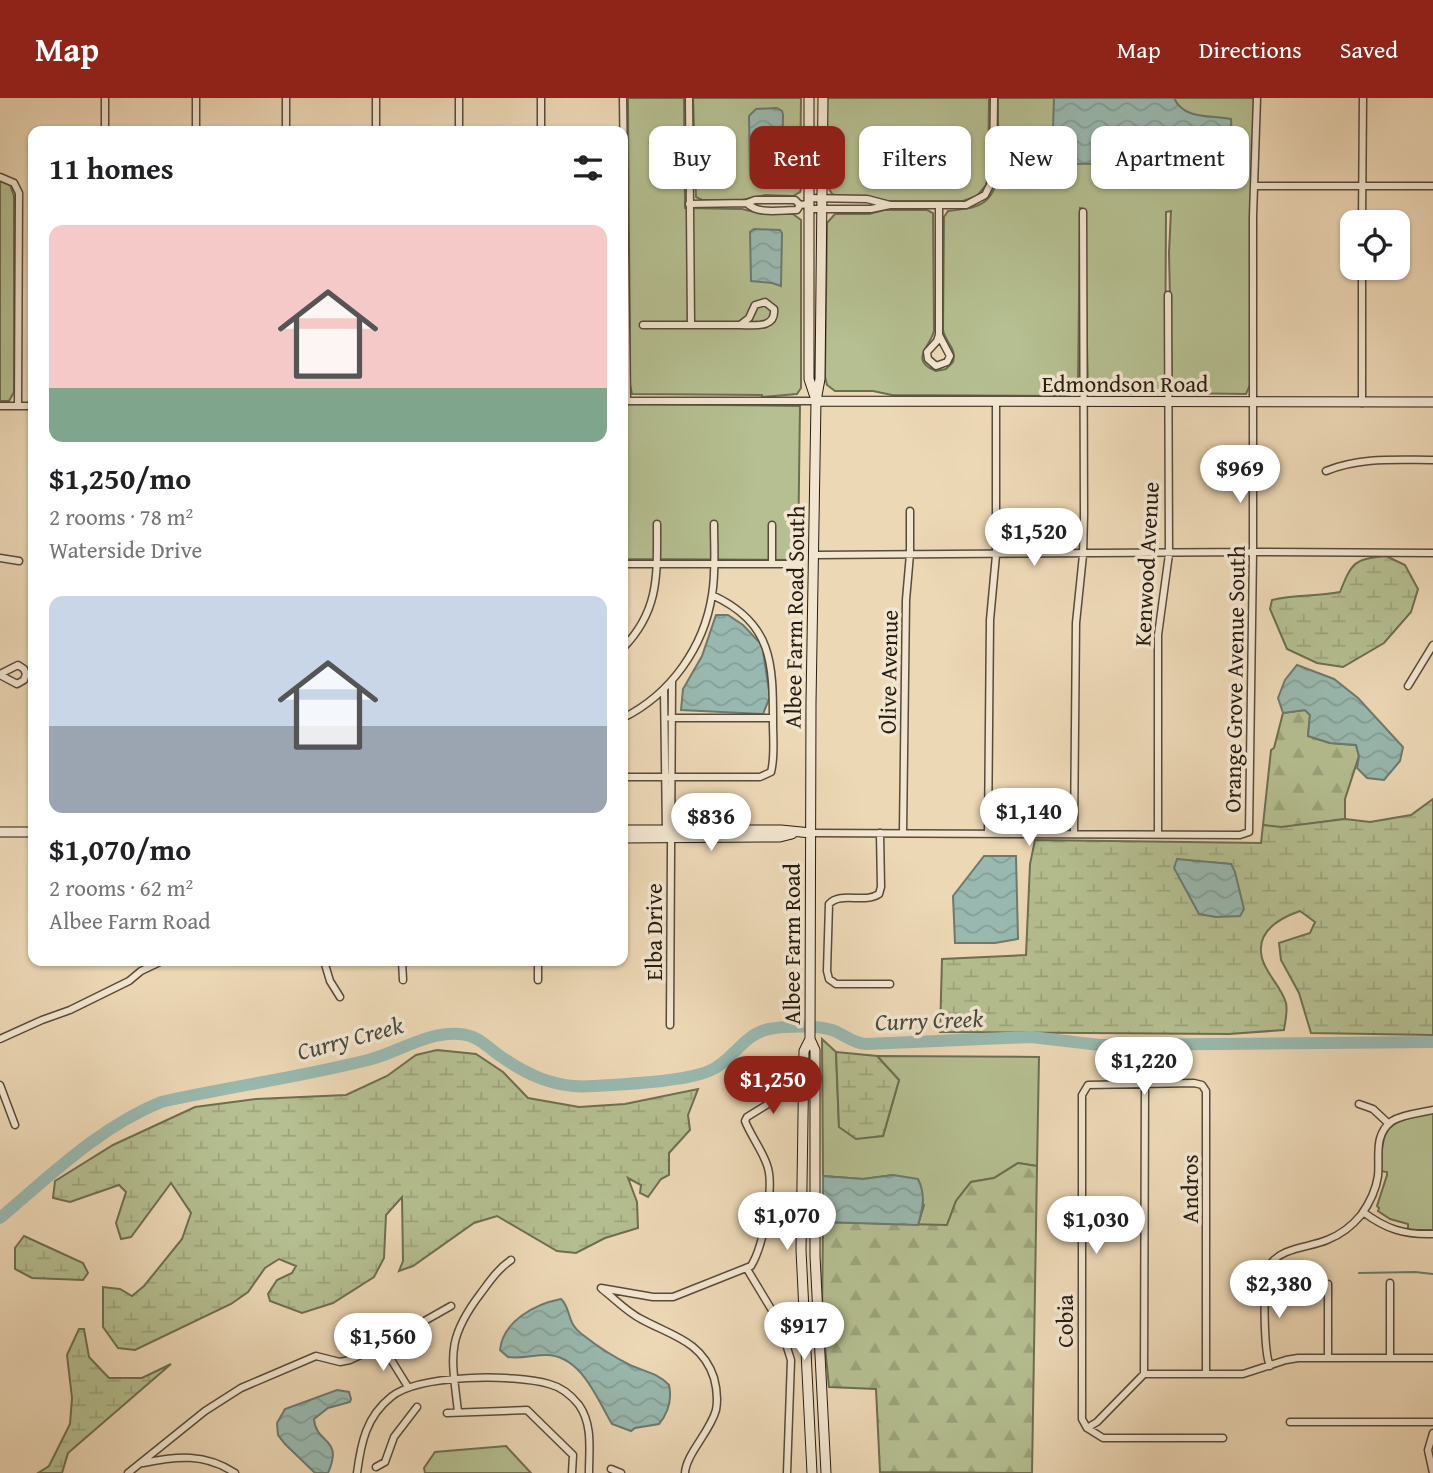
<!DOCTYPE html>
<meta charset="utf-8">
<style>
body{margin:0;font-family:"Gentium Book Plus",serif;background:#f2f2f2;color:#202124;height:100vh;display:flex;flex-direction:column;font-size:26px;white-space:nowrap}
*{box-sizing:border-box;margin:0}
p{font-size:23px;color:#757577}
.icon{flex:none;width:38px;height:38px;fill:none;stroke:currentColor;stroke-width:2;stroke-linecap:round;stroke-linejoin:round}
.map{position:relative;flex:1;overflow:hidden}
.sheet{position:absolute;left:28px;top:28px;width:600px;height:840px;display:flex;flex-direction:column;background:#fff;border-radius:14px;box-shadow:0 2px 5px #0004}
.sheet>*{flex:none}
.top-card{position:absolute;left:649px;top:28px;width:665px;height:63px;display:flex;gap:14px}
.buttons{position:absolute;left:1340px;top:112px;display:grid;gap:14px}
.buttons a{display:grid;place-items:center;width:70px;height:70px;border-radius:14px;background:#fff;box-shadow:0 2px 5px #0004;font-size:35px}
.price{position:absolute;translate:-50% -60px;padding:0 16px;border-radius:24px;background:#fff;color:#222;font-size:23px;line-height:46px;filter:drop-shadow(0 2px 4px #0008)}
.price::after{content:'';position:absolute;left:50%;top:42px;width:21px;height:16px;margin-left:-10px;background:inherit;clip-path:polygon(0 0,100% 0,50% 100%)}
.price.active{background:#8f2418;color:#fff}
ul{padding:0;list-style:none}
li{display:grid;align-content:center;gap:14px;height:371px;padding:0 21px}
li span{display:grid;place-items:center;height:217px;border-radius:14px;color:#555}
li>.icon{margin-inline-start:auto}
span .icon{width:126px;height:126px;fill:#fffc;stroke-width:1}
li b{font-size:30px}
h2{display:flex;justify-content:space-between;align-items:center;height:84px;padding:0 21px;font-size:30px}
.pill{padding:0 24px;border-radius:14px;background:#fff;box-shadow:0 2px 5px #0004;font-size:24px;line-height:63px}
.pill.active{background:#8f2418;color:#fff}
header{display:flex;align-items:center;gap:42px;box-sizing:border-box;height:98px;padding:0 35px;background:#8f2418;color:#fff}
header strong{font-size:33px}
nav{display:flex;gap:38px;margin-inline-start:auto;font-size:24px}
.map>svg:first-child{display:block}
.green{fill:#b5bf91;stroke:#6d6e51;stroke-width:2}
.forest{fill:url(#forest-firs);stroke:#6d6e51;stroke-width:2}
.wetland{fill:url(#wetland-marsh);stroke:#6d6e51;stroke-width:2;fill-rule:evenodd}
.water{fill:url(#water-waves);stroke:#6b7a70;stroke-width:2}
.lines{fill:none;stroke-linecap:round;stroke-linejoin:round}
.stream{stroke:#6b7a70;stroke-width:2}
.river{stroke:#99b9b0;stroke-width:12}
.street-casing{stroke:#574b3a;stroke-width:9}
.secondary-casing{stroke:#251c11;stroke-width:11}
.street{stroke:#f3e6d0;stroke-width:6}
.secondary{stroke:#f3e6d0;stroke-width:9}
.labels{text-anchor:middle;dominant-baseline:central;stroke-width:7;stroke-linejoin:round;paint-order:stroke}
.street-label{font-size:23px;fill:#251c11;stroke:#f3e6d0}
.water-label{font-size:24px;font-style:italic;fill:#484b41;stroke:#f3e6d0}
</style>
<header>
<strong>Map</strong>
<nav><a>Map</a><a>Directions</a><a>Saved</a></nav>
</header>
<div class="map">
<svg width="1433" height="1375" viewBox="0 0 1433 1375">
<defs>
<pattern id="forest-firs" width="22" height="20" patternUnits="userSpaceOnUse" patternTransform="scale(1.75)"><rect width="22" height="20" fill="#b5bf91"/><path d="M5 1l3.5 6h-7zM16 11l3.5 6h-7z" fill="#9ca47c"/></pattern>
<pattern id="wetland-marsh" width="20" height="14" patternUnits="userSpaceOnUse" patternTransform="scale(1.75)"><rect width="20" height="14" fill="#b5bf91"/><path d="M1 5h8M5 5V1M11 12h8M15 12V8" fill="none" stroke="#9ca47c"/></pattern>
<pattern id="water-waves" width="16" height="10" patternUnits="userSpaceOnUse" patternTransform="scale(1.75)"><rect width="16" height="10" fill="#99b9b0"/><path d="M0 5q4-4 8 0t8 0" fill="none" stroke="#849e96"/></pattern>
</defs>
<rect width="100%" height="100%" fill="#edd8b6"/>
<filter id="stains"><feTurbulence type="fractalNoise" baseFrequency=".00286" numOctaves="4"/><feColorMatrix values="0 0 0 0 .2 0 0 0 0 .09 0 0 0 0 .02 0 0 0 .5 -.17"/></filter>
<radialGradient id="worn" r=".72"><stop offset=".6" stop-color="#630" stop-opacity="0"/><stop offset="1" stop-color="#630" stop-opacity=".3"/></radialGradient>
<!-- green -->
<path class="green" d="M628 0H684L685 110 742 111 763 116H793L801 122V290L797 296 762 299V297L632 296 630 287Z
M693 0H801L800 87 802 88 800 94 793 98 765 97 742 102H702L696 99Z
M827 0H989L988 78 986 87 977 98 963 103H887L871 99 836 98 832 96 827 87Z
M998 0H1254L1253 78 1251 99 1250 287 1246 296 1177 295 1172 289 1169 155 1171 113 1166 114 1165 283 1162 293 1158 296 1088 294 1084 111 1080 110 1078 287 1074 295 1066 298 892 297 873 293H835L827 287 825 279 827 125 835 116H869L884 112H927L933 115 934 233C931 248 908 262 936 273L946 271 953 264C957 249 945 245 943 232L944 119 948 113C975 110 992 109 998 78Z
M0 83 10 87 14 98V294L9 303H0Z
M623 306 800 308 798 456 793 462 623 461Z
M822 941 836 954 839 1029 883 1038 899 982 877 958 1039 959 1037 1068 1018 1065 994 1080 971 1084 956 1103 947 1127H918L924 1107 893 1077 863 1081 823 1078Z
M1433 1015V1132H1408V1126L1390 1121 1378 1113 1379 1110 1377 1108 1387 1077V1074L1381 1073C1381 1025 1389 1024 1433 1015Z
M506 1348 531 1375H425L424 1370 435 1354Z"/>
<!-- forest -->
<path class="forest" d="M1305 612 1310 617 1308 638 1330 645 1356 647 1359 658 1345 701V721L1280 730 1263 727 1271 652 1274 650 1283 615Z
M1018 1065 1037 1068 1032 1375 880 1374 876 1291 829 1289 822 1218 823 1124 947 1127 956 1103 971 1084 994 1080Z"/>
<!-- wetland -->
<path class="wetland" d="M1386 458 1405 467 1418 491 1411 514 1384 545 1343 569 1317 565 1287 551 1270 511 1272 502C1296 496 1315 499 1340 494 1352 464 1354 461 1386 458Z
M1433 701V937L1311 935 1299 895 1281 862 1279 845 1310 835 1315 824 1300 813C1280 820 1255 833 1262 860 1266 876 1281 888 1286 905 1288 913 1285 924 1284 932L1229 936 940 934 942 861 1026 857 1030 766 1035 742 1261 745 1263 727 1281 729 1345 721 1370 724 1411 717ZM1208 764 1231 766 1200 816Z
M437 952 476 956 503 974 528 1000 579 1009 625 1006 698 991 688 1017 690 1032 669 1055V1077L661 1081 648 1099 640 1095 641 1087 628 1080 637 1104 638 1130 605 1140 576 1155 557 1153 497 1118 474 1125 413 1168 399 1173 403 1163 402 1099 386 1117 384 1160 374 1179 333 1205 302 1215 270 1203 268 1196 277 1182 292 1175 296 1168 279 1161 265 1170 248 1194 231 1206 135 1252 118 1250 103 1229V1189L120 1191 132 1198 144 1188 182 1141 191 1115 171 1085 131 1139 121 1141 116 1125 126 1094 119 1087 70 1104 53 1100 55 1083 113 1047 195 1009 256 1001 346 997 387 978 416 957Z
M836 954 877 958 899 982 883 1038 856 1041 839 1029Z
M24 1138 83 1165 88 1175 83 1182 32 1180 15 1171V1150Z
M79 1231H84L89 1259 109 1280H142L171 1266 68 1355 62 1375H38L49 1368 70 1326 72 1300 67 1257Z"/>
<!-- water -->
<path class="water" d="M1054 0H1174C1184 22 1211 17 1231 21L1233 61 1228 65 1056 66 1052 61Z
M777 10 782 13 783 17 782 79 778 82H754L751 81 750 75 749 18 756 11Z
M754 131 780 132 782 135 781 188 772 185 751 183 750 134Z
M716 517H728L743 527 762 547 770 599 763 616 681 612 683 591 702 558Z
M1297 567 1334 581 1358 600 1403 649 1400 663 1384 682 1367 680 1357 670 1359 658 1356 647 1330 645 1308 638 1310 617 1305 612 1283 615 1278 600 1285 582Z
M984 758H1016L1018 841 995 845H955L953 798Z
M1177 761 1231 766 1235 774 1244 811 1240 818 1216 819 1199 816 1174 770Z
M893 1077 918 1081C926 1097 923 1110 918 1127L823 1124V1078L863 1081Z
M561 1201C572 1211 565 1224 583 1237 597 1248 614 1259 630 1267 643 1273 658 1275 669 1287 672 1301 669 1314 659 1326L635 1330 631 1333 612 1326C597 1301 581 1257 546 1257 533 1257 521 1261 508 1259L500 1252C503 1223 535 1206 561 1201Z
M337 1292 349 1294 351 1301 350 1304 328 1310 314 1321C316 1347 344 1339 328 1375H315L285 1346 278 1337 277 1325 285 1311Z"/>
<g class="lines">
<!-- stream -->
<path class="stream" d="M1359 1175 1415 1174 1433 1176"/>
<!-- river -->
<path class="river" d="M0 1120C51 1077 98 1030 161 1004 229 989 300 979 368 962 399 954 426 934 459 936 476 937 483 945 496 955 526 977 556 991 593 988 623 986 683 984 709 973 732 964 743 936 769 931 785 928 817 927 832 932 844 936 852 945 866 946L1031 939 1100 947 1433 944"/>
<defs>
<path id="street" d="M105 0V33
M196 0V33
M286 0V33
M376 0V33
M541 0V33
M623 0 627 303
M689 0 691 227
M459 33V0
M0 79 14 85 19 95 18 308
M1256 88H1433
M689 106 747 105
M800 107 797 112C781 112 757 117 747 105L755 102H795L800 107 808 106
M890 107H966L985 97 993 81 994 0
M808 111H871L890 107 867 101 808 100
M1362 124 1363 0
M765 204 774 211C776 231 754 227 740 227L749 220 755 207Z
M643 227H740
M939 237V108
M939 237 950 258 947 264 936 268 928 261 927 254 937 243Z
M625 303H816
M1362 305V170
M0 308H33
M1326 373C1361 359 1396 362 1433 362
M814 457 1253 454 1433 455
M0 460 19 463
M623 466H798
M772 466V427
M623 550C660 512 657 476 657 426
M0 576 18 567 24 571 26 576 24 582 17 586 0 577
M1408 588 1433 547
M664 592 666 733
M623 620C671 596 704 549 712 497 716 474 714 450 714 426
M670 620H773
M623 679H760L771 674C775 659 773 640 773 625 773 565 773 525 712 497
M903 734 906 502 910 456V413
M811 735 1240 737 1249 734 1253 454V118L1257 0
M880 735 881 789 879 796C864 806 841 793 829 806L827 873 829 881 836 886H890
M988 736 990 522 996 457V304
M1074 736 1076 525 1083 457 1084 417 1083 114
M1158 736V537L1169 456 1168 197
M324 863 330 883 340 899
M402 863 403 882
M538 882V863
M670 927 672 583
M0 941 42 922 70 912 129 883 141 873 162 863
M0 987 15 1027
M1359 1006 1373 1011 1389 1026
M1363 1114C1386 1131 1404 1137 1433 1136
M747 1171 779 1224 791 1262 787 1375
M1390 1185V1260
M601 1190 653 1199H673L751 1168C763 1149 775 1088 767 1067 762 1052 751 1038 745 1023L747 1019 784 996
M602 1191C615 1201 627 1214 641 1221 672 1238 702 1243 714 1280 717 1291 718 1301 716 1312 710 1334 686 1356 685 1375
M382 1247 408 1289
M1328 1260V1186
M1270 1268C1264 1255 1262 1180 1269 1168 1281 1149 1308 1150 1327 1142 1340 1137 1352 1128 1361 1117 1369 1106 1376 1091 1378 1078 1380 1059 1373 1037 1392 1023 1403 1016 1420 1015 1433 1012
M1144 1276 1145 986
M1206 1276V993L1202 987 1194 985 1088 987 1082 997V1321L1087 1330 1103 1340H1223
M458 1314C452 1259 445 1242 481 1195 490 1183 498 1171 511 1162
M447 1315 527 1312 573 1357 572 1375
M1290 1324H1433
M1087 1330 1097 1324 1144 1276H1243L1286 1262 1298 1260H1433
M1433 1335 1428 1352 1433 1375
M143 1365C177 1358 205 1355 235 1375
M376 1369 385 1364 394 1339 417 1309
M611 1371 621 1375
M128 1375 205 1313 241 1290 316 1258 340 1264 350 1262 382 1247 451 1208
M357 1375C361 1345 366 1319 391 1299 419 1276 514 1276 549 1286 561 1289 571 1297 579 1307 593 1327 589 1352 589 1375"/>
<path id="secondary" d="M809 0V281L816 302
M816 303 1433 304
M623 732H781L811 735
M0 734H33
M623 740 780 739 792 736
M810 941 815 952V1158L826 1375
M812 1375 801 1152 804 953 810 941 811 605 816 303 820 281 823 0"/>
</defs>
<!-- street casing -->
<use href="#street" class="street-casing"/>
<!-- secondary casing -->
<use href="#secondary" class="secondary-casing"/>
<!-- street -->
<use href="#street" class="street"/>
<!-- secondary -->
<use href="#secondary" class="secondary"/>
</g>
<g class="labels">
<!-- street labels -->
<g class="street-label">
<text x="1125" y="285">Edmondson Road</text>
<text transform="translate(1146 466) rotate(-87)">Kenwood Avenue</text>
<text transform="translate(794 519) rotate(-89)">Albee Farm Road South</text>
<text transform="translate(888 574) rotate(-89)">Olive Avenue</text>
<text transform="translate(1234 581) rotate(-89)">Orange Grove Avenue South</text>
<text transform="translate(653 834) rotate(-90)">Elba Drive</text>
<text transform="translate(791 846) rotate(-90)">Albee Farm Road</text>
<text transform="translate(1189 1091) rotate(-90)">Andros</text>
<text transform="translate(1064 1223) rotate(-90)">Cobia</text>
</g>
<!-- water labels -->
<g class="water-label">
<text transform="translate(929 922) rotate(-2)">Curry Creek</text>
<text transform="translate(350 940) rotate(-15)">Curry Creek</text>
</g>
</g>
<rect width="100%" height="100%" filter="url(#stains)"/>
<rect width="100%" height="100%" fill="url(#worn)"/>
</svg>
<div class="buttons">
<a><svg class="icon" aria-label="locate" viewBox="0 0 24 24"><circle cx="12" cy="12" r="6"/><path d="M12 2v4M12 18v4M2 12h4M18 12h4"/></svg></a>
</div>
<b class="price" style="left:1240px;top:407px">$969</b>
<b class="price" style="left:1034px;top:470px">$1,520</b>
<b class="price" style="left:1029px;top:750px">$1,140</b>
<b class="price" style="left:711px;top:755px">$836</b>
<b class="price" style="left:1144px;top:999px">$1,220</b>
<b class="price active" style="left:773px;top:1018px">$1,250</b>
<b class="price" style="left:787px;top:1154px">$1,070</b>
<b class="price" style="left:1096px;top:1158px">$1,030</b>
<b class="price" style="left:1279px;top:1222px">$2,380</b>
<b class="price" style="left:804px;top:1264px">$917</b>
<b class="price" style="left:383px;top:1275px">$1,560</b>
<div class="top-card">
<a class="pill">Buy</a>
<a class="pill active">Rent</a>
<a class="pill">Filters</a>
<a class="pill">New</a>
<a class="pill">Apartment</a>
</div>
<section class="sheet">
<h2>11 homes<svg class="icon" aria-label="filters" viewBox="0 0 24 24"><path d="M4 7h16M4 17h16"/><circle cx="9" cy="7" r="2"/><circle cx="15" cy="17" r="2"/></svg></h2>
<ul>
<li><span style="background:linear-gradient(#f6c9c9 75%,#7fa58c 0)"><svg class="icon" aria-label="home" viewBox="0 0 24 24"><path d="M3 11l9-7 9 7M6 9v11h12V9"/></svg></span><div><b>$1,250/mo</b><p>2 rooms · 78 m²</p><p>Waterside Drive</p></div></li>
<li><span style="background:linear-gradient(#c9d6e8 60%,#9aa5b1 0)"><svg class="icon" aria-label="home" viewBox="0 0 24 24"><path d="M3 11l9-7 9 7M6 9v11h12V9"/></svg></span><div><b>$1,070/mo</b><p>2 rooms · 62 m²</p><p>Albee Farm Road</p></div></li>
</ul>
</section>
</div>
